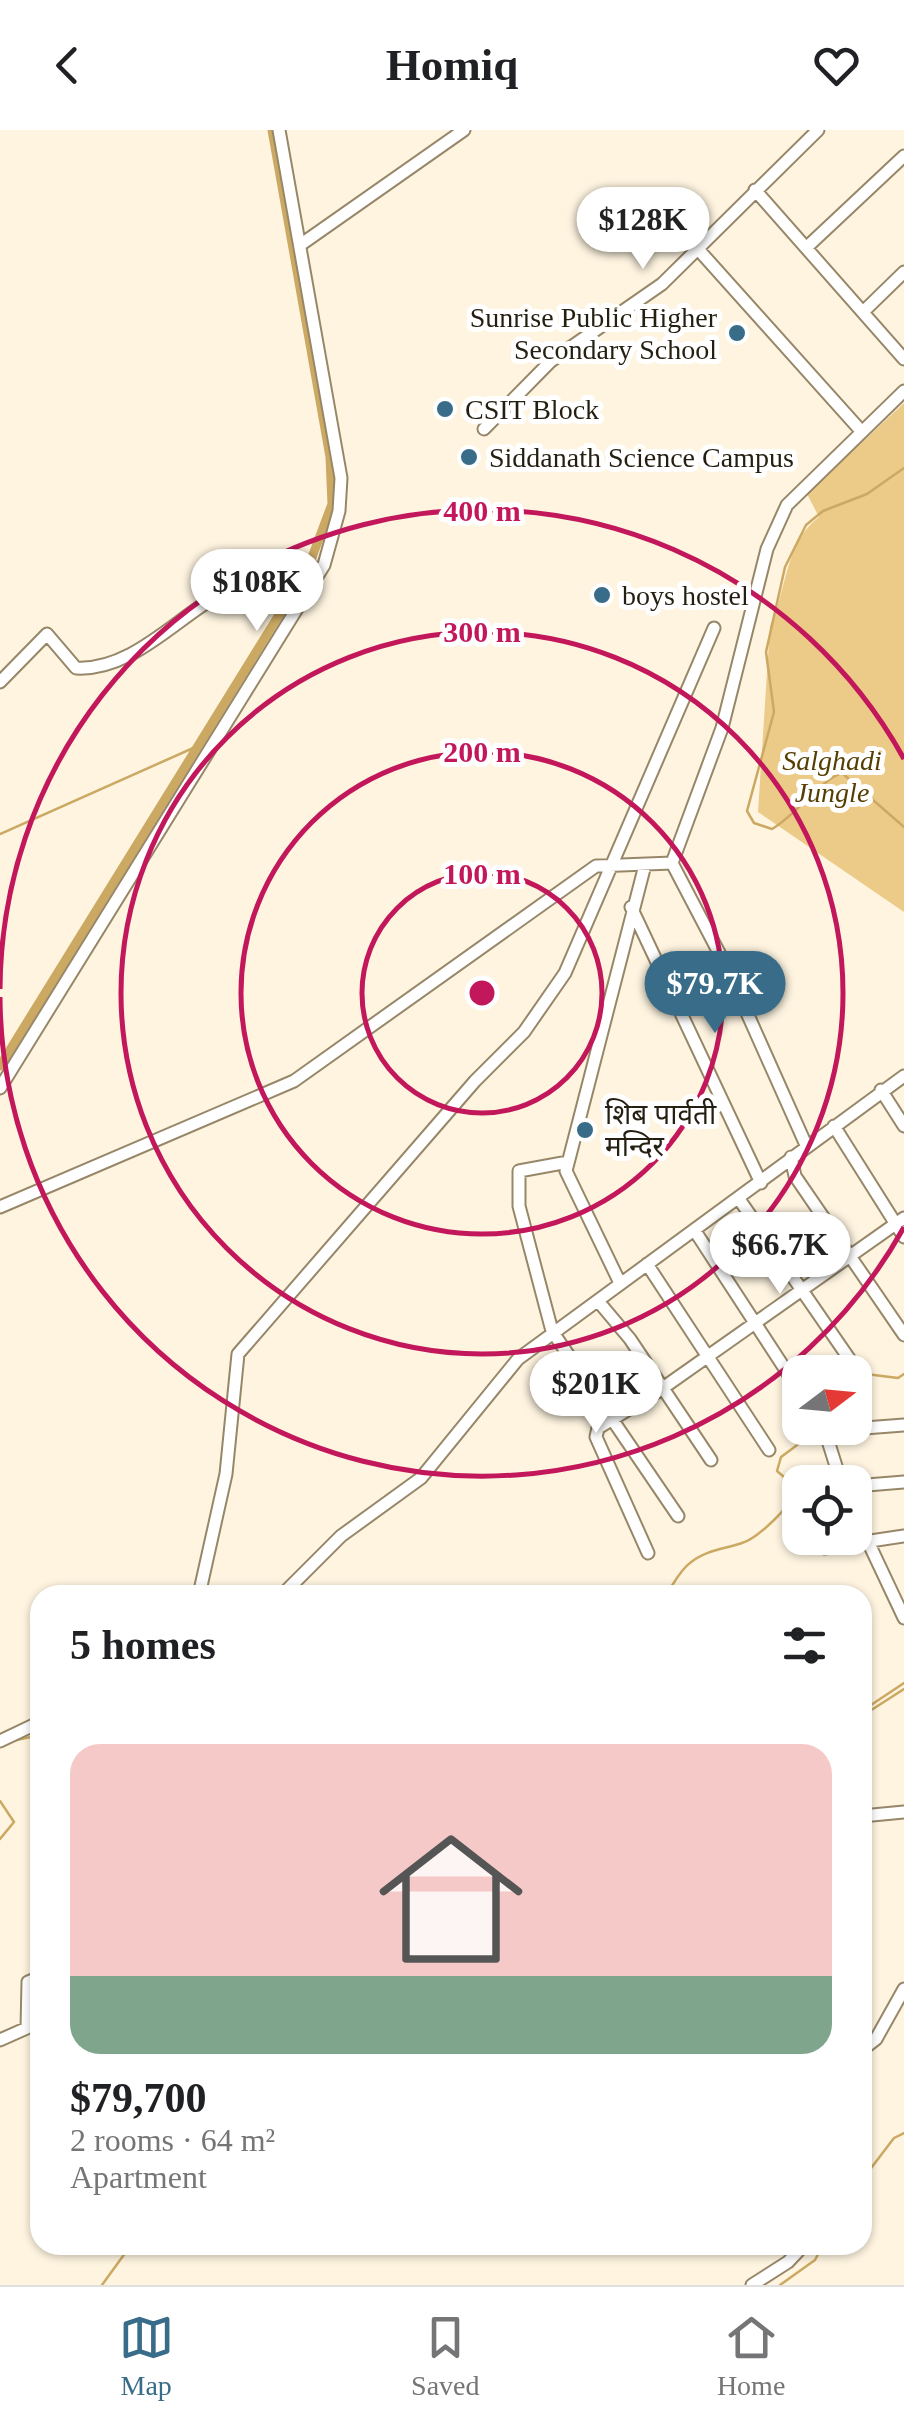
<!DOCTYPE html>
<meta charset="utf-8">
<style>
body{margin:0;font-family:"Times New Roman","Noto Sans Devanagari",serif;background:#f6f6f6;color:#202124;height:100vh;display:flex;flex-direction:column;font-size:38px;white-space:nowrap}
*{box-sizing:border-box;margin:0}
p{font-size:32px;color:#757577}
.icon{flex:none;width:55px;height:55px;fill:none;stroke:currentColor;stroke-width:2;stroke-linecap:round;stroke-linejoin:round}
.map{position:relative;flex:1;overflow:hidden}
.details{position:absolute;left:30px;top:1455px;width:842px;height:670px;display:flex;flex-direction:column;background:#fff;border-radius:30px;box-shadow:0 2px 8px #0004}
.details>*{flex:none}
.needle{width:65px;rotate:74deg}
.controls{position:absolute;left:782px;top:1225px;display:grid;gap:20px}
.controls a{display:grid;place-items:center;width:90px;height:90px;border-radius:20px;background:#fff;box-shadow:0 2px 8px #0004;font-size:50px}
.price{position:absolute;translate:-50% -85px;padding:0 22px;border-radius:35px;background:#fff;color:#222;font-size:32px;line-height:65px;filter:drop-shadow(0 2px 5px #0008)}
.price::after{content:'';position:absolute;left:50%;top:60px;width:30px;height:22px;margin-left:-15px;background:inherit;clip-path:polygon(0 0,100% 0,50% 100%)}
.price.current{background:#386c88;color:#fff}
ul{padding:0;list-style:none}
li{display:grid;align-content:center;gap:20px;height:530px;padding:0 40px}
li span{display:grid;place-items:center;height:310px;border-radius:30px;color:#555}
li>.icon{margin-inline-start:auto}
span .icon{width:180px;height:180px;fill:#fffc;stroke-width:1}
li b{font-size:42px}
h2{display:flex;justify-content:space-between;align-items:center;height:120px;padding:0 40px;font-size:42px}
header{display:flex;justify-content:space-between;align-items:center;height:130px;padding:0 40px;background:#fff;font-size:45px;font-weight:600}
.dock{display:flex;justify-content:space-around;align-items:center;height:140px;border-top:2px solid #e0e0e0;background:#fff;font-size:28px;color:#757577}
.dock a{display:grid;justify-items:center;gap:5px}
.dock .current{color:#386c88}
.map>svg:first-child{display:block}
.green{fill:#eccb89}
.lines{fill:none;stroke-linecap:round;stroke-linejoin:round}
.stream{stroke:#cba962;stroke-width:2.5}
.canal{stroke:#cba962;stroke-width:9}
.minor-casing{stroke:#978768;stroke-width:15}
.minor{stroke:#fff;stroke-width:11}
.ring{fill:none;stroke:#c2185b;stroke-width:5}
.poi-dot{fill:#386c88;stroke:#fff;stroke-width:4}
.labels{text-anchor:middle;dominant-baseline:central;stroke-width:10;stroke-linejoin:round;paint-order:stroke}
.poi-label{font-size:28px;fill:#251f12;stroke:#fff;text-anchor:start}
.park-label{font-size:28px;font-style:italic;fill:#553e01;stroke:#fff}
.centre{fill:#c2185b;stroke:#fff;stroke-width:5}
.ring-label{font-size:30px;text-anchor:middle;font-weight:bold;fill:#c2185b;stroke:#fff;stroke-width:10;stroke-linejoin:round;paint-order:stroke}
</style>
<header><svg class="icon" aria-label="back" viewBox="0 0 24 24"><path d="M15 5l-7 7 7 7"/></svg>Homiq<svg class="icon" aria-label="heart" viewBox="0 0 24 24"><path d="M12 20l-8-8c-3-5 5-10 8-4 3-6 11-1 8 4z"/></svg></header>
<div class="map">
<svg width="904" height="2155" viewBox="0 0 904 2155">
<rect width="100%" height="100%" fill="#fef4e0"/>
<!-- green -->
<path class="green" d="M904 273V782L758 682 770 496C787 460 785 412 819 387L807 364Z"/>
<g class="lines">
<!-- stream -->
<path class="stream" d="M904 338 867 364 823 381 806 395 785 437 766 522 774 582 747 681 754 693 772 699C794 687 823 648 842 643L904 697
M0 704 200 615
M855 1258 866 1244 898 1248 904 1244
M486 1465H508
M666 1465C673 1455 680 1440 690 1433 705 1420 725 1419 742 1413 757 1409 794 1374 797 1358L777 1341 781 1327 820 1298
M862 1581 904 1553
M862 1586 904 1559
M12 1611 40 1605
M0 1671 14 1692 0 1709
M862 2050 894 2008 904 2003
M102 2155 131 2115
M780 2155 815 2130 823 2115"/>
<!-- canal -->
<path class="canal" d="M0 936 308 438 332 374 330 327 272 0"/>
<defs>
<path id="minor" d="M755 60 904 229
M303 113 464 0
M807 117 904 26
M697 118 862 302
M863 182 904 142
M484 299 551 231 662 154 818 0
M0 552 47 504 76 538C128 541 171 494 212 469 236 454 262 440 288 429L321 440
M672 733 727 838 806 1015
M631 777 761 1053
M0 958 324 435 339 381 341 348 279 0
M881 960 904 996
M834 996 904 1107
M791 1027 795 1046 904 1205
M568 1032 519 1041V1076L552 1201 678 1386
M739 1069 857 1240
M0 1077 294 951 596 736 672 733 722 598 767 419 787 375 904 261
M695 1101 800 1262
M647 1134 769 1320
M619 1151 566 1041 645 735
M598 1171 630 1209 711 1330
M824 1298 841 1352
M825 1301 904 1295
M855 1356 904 1352
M855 1384 904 1488
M824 1418 904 1406
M648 1423 596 1307 598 1298 660 1260 904 1088
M199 1465 226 1344 238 1224 475 951 524 902 565 843 714 498
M282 1465 341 1406 421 1348 518 1229 904 946
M0 1611 40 1592
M862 1686 904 1682
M0 1910 27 1898 28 1852 40 1847
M862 1920 876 1909 904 1859
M752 2155 788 2132 804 2115"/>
</defs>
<!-- minor casing -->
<use href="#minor" class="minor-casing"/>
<!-- minor -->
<use href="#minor" class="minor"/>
</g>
<!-- distance rings -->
<g class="ring">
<circle cx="482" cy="863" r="120"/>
<circle cx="482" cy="863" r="241"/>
<circle cx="482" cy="863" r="361"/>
<path d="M904 1097A482 482 0 0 1 0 867M0 859A482 482 0 0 1 904 629"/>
</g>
<!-- markers -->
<g class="poi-dot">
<circle cx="737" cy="203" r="10"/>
<circle cx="445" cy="279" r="10"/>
<circle cx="469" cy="327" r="10"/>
<circle cx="602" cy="465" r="10"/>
<circle cx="585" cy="1000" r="10"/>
</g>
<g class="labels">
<!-- poi labels -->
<g class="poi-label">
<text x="717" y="187" text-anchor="end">Sunrise Public Higher<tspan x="717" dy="32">Secondary School</tspan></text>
<text x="465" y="279">CSIT Block</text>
<text x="489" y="327">Siddanath Science Campus</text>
<text x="622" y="465">boys hostel</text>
<text x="605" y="984">शिब पार्वती<tspan x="605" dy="32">मन्दिर</tspan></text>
</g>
<!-- park labels -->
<g class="park-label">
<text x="832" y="630">Salghadi<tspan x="832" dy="32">Jungle</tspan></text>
</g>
</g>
<circle cx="482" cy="863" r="15" class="centre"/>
<g class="ring-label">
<text x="482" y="391">400 m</text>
<text x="482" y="512">300 m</text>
<text x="482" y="632">200 m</text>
<text x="482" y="754">100 m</text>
</g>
</svg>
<div class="controls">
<a><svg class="needle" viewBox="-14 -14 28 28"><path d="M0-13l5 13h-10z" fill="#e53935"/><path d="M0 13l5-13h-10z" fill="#757577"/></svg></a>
<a><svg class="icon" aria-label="locate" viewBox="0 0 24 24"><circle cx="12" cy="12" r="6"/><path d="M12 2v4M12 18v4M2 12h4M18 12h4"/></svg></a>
</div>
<b class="price" style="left:643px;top:142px">$128K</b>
<b class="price" style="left:257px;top:504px">$108K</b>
<b class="price current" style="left:715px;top:906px">$79.7K</b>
<b class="price" style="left:780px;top:1167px">$66.7K</b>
<b class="price" style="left:596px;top:1306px">$201K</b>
<section class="details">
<h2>5 homes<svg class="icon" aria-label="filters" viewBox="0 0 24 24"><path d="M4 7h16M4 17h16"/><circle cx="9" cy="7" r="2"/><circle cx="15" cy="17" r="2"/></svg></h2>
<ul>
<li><span style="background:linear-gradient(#f6c9c9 75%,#7fa58c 0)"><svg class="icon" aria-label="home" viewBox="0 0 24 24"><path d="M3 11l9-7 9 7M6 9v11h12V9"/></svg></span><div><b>$79,700</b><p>2 rooms · 64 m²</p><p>Apartment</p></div></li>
</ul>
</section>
</div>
<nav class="dock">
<a class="current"><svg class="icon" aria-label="map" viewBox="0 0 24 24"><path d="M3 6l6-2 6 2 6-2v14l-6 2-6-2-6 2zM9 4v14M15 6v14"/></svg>Map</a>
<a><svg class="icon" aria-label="saved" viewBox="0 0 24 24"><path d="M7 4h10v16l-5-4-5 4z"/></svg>Saved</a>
<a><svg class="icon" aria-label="home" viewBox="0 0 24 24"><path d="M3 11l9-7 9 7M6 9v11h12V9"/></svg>Home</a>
</nav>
